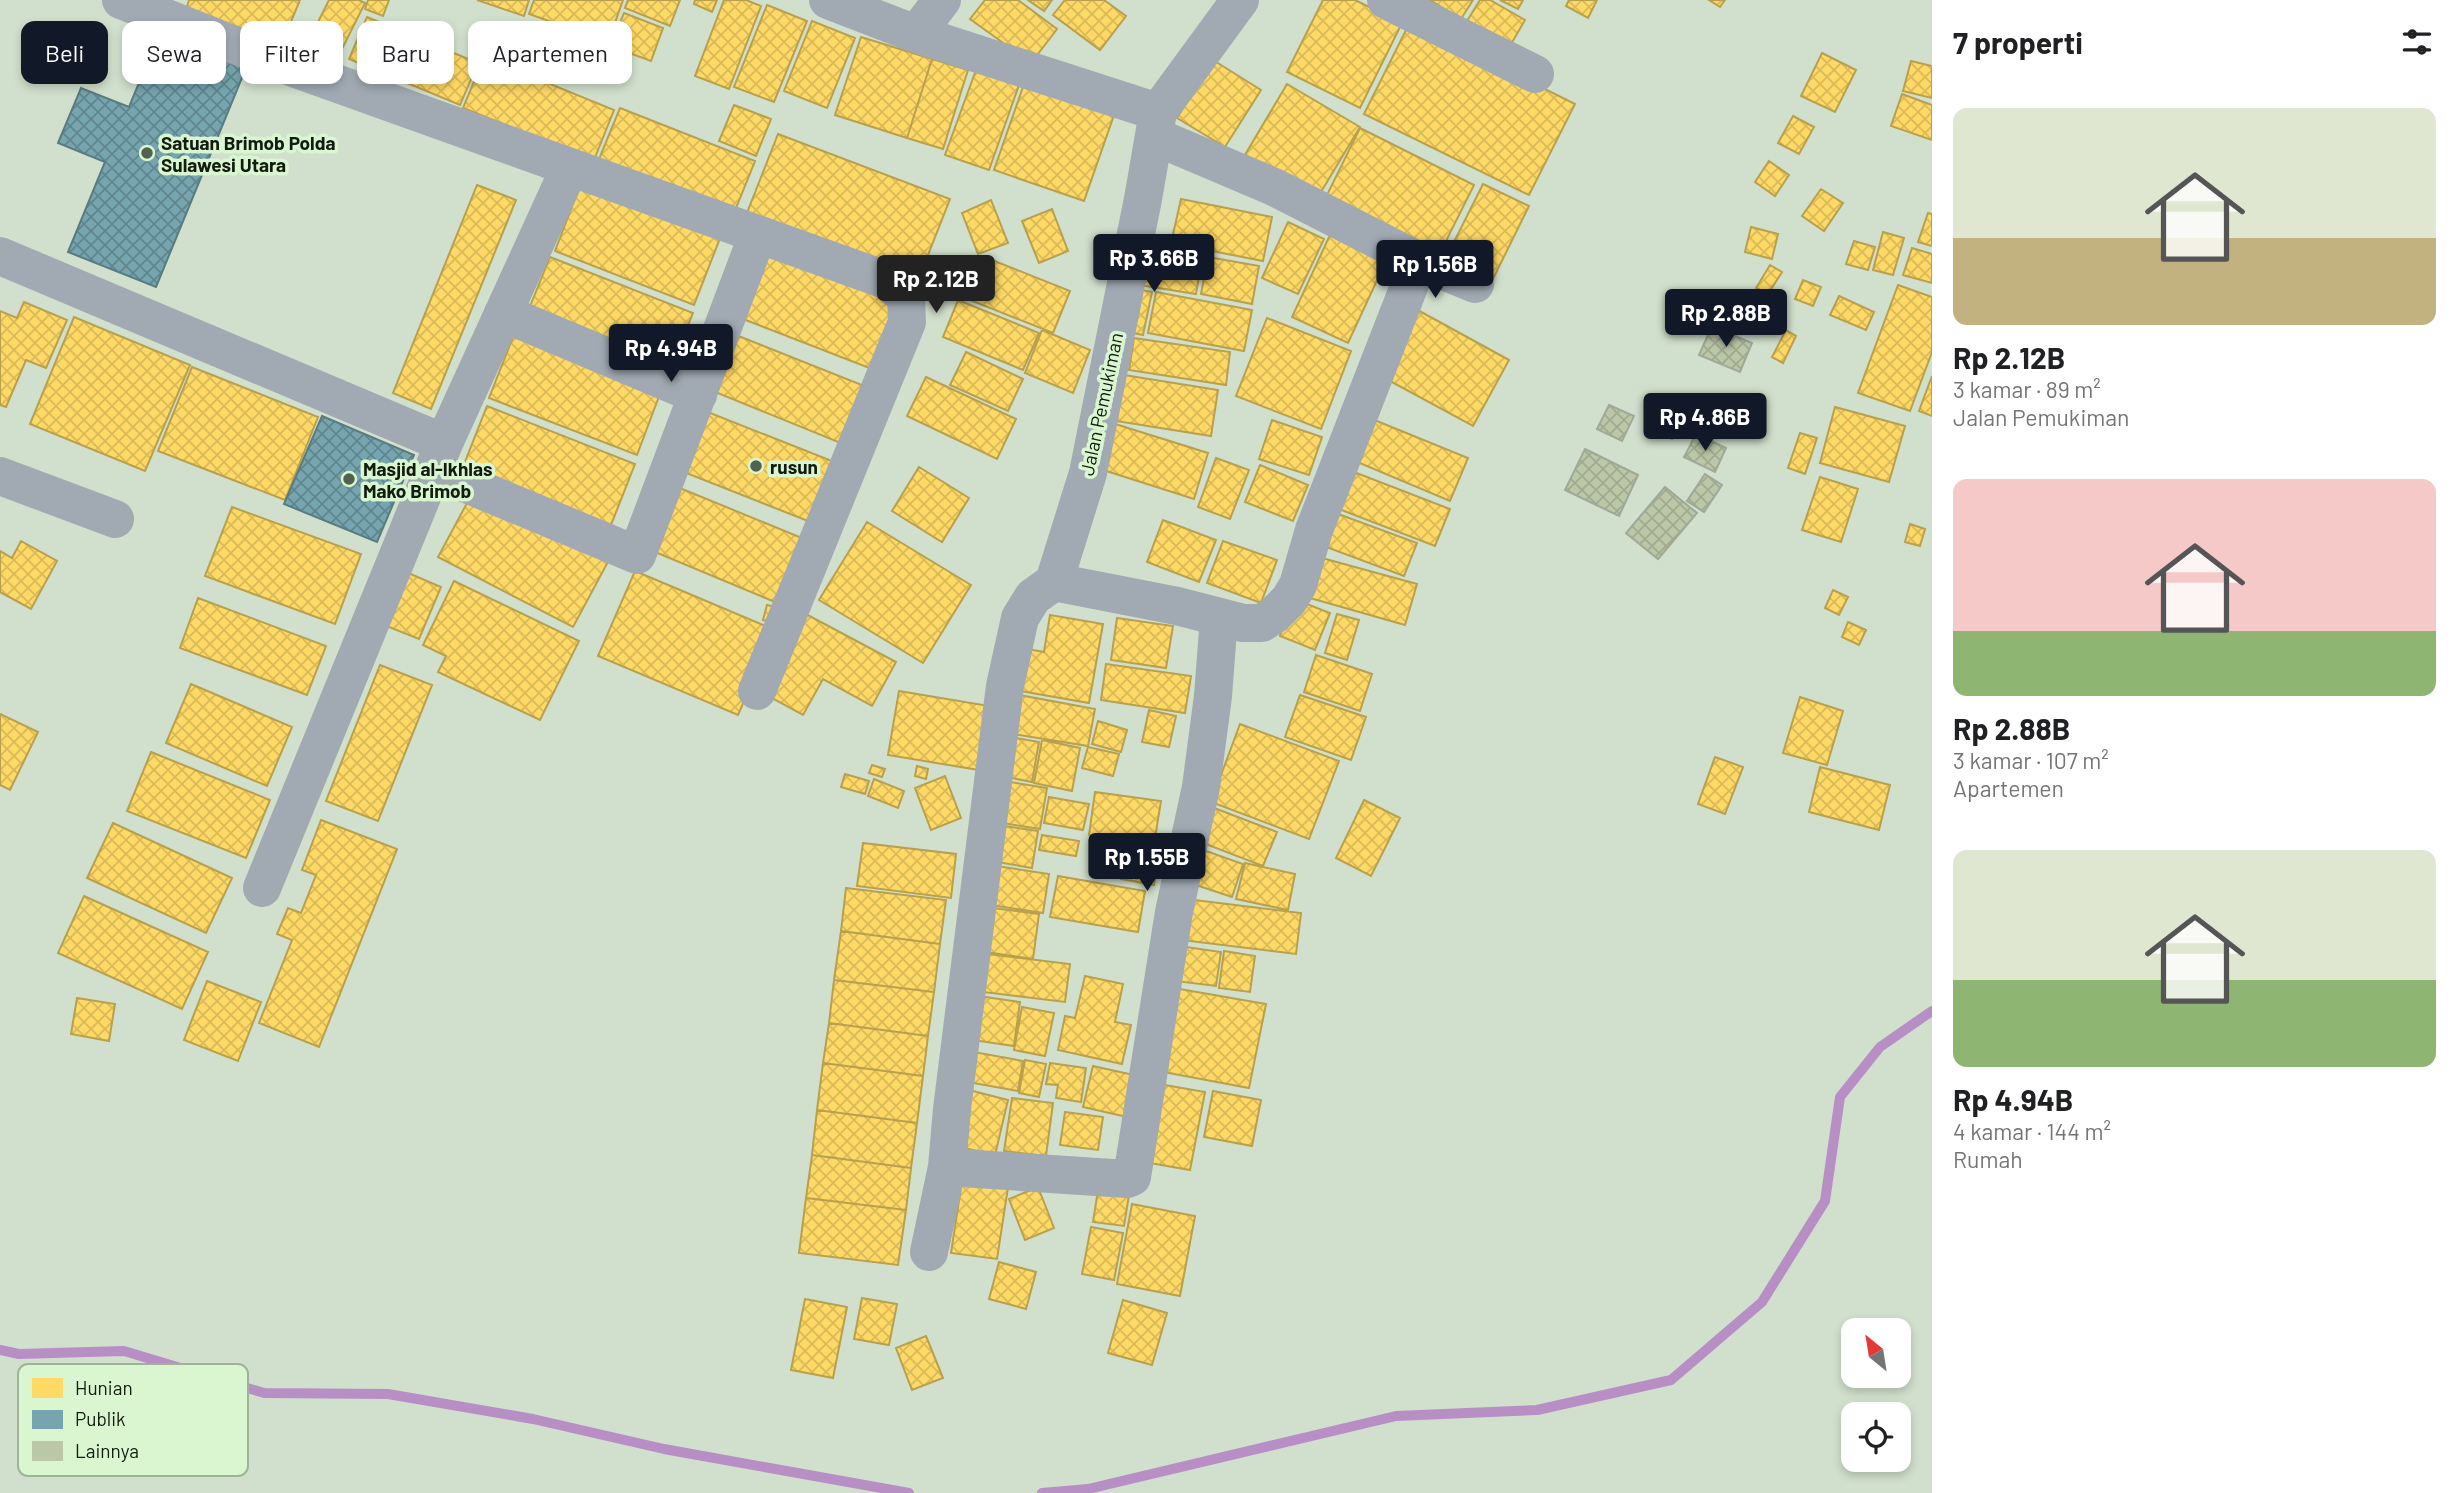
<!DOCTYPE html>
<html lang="id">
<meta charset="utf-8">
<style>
body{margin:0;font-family:Barlow,sans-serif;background:#f6f6f6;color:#202124;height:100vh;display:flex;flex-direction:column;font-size:26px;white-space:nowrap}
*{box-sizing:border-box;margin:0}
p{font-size:23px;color:#757577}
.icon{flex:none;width:38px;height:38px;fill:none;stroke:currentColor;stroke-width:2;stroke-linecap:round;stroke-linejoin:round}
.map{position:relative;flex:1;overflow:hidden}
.panel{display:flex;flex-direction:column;background:#fff;width:525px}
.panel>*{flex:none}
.banner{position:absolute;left:21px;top:21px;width:665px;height:63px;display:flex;gap:14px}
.needle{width:46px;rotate:330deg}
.buttons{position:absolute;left:1841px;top:1318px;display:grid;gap:14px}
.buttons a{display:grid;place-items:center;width:70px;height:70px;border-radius:14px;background:#fff;box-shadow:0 4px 10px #0003;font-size:35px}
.price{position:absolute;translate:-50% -60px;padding:0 16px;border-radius:7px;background:#111827;color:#fff;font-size:23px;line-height:46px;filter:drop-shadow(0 2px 4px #0008)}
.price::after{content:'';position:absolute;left:50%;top:42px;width:21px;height:16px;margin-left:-10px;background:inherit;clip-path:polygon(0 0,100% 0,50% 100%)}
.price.selected{background:#222;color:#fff}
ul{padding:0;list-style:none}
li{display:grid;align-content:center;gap:14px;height:371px;padding:0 21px}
li span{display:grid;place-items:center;height:217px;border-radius:14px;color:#555}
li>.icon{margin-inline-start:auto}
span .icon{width:126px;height:126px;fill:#fffc;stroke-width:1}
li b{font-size:30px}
h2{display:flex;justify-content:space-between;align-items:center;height:84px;padding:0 21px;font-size:30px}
.pill{padding:0 24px;border-radius:14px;background:#fff;box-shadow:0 4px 10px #0003;font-size:24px;line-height:63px}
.pill.selected{background:#111827;color:#fff}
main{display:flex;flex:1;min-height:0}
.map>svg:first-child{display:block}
.homes{fill:url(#homes-cross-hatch);stroke:#b8a04c;stroke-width:2}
.public{fill:url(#public-cross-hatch);stroke:#587c7f;stroke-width:2}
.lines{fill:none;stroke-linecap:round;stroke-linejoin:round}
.stream{stroke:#b88fc5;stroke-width:10}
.building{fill:url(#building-cross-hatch);stroke:#a0a898;stroke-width:2}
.minor{stroke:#a1aab3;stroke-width:38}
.poi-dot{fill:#546050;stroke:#daf6d1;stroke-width:2.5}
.labels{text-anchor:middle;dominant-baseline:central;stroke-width:7;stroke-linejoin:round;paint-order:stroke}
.poi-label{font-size:19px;font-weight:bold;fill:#111b0e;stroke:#daf6d1;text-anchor:start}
.street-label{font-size:19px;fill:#111b0e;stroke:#daf6d1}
.key{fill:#daf6d1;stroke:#9eb496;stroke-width:2}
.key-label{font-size:19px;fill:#111b0e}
</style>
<main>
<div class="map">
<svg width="1932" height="1493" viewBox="0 0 1932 1493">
<defs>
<pattern id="homes-cross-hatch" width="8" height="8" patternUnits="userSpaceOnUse" patternTransform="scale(1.75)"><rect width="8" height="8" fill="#ffd966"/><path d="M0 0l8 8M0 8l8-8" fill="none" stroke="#daba57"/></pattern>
<pattern id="public-cross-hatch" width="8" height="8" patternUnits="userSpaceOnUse" patternTransform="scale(1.75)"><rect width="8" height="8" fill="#76a5af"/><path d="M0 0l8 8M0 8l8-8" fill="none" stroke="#5f868d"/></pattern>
<pattern id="building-cross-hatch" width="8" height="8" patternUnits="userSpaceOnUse" patternTransform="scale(1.75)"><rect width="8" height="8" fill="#bcc7a7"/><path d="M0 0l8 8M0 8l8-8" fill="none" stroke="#a1aa8f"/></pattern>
</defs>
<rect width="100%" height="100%" fill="#d1e0cc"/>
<!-- homes -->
<path class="homes" d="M189 0H300L280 48 186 10Z
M329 0H359L365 3 331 71 301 56Z
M368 0H389L383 16 365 9Z
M477 0H529L524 16Z
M534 0H623L608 42 529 14Z
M628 0H680L670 26 625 8Z
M695 0H717L712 12 694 4Z
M724 0H746L761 6 729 89 695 76Z
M985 0H1018L1057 29 1031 63 970 19Z
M1028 0H1052L1044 11Z
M1065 0H1104L1126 16 1100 50 1053 15Z
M1323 0H1355L1402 23 1360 108 1287 72Z
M1430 0H1473L1461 19Z
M1480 0H1490L1525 20 1510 46 1467 21Z
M1500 0H1523L1518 9Z
M1569 0H1597L1588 18 1566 6Z
M1709 0H1725L1720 7Z
M767 5 807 21 774 102 734 87Z
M624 13 663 28 651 61 610 46Z
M367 17 478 63 460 105 349 59Z
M812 21 855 38 827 108 784 91Z
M1410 22 1575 104 1529 195 1364 114Z
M861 37 932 59 907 138 835 115Z
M1822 53 1856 70 1835 112 1801 96Z
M484 57 614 110 594 160 463 108Z
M932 59 968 70 943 149 907 138Z
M1213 60 1261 90 1225 147 1177 118Z
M1911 61 1932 66V98L1903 91Z
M976 70 1019 85 989 170 945 155Z
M1024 84 1114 115 1084 201 994 170Z
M1287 84 1360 127 1315 202 1242 160Z
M1902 94 1932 105V140L1891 126Z
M734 105 771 119 756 156 719 141Z
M620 108 755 161 732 218 597 164Z
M1793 116 1814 127 1799 154 1778 143Z
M1360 128 1474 185 1437 259 1323 203Z
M778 134 950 199 917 283 745 218Z
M1769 161 1789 175 1775 196 1755 182Z
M583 178 722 233 694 305 555 251Z
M1483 184 1529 206 1490 285 1444 262Z
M477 185 516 200 431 409 393 393Z
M1821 189 1843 203 1824 231 1802 216Z
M1181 199 1272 217 1263 261 1171 243Z
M991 200 1008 243 978 254 962 213Z
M1052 209 1068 251 1039 263 1022 221Z
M1928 213 1932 214V246L1918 242Z
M1288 222 1324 239 1298 294 1262 278Z
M1751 227 1778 234 1772 259 1745 252Z
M1883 232 1904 238 1893 275 1873 270Z
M1330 235 1386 261 1348 343 1292 317Z
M1854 241 1875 247 1868 270 1846 264Z
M1140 243 1203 253 1196 294 1133 284Z
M756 248 903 304 877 371 730 314Z
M1912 248 1932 254V283L1903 275Z
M982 256 1070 291 1053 333 965 298Z
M550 257 693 313 669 371 527 314Z
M1208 257 1259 266 1252 304 1201 294Z
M1770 265 1782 272 1768 294 1756 288Z
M1803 280 1821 287 1813 306 1795 299Z
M1898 285 1932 297V352L1910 411 1858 393Z
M1132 288 1152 292 1143 335 1123 331Z
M1156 292 1252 310 1244 351 1148 333Z
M1839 296 1874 312 1866 330 1830 315Z
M958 300 1039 333 1023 370 943 337Z
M24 302 67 320 46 368 26 360 6 407 0 405V311L17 318Z
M1414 308 1509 360 1473 426 1377 374Z
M74 317 190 365 145 471 30 424Z
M1267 318 1351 351 1321 429 1236 396Z
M517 327 664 383 637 455 489 398Z
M1042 330 1090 350 1073 393 1025 373Z
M1786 330 1796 336 1783 363 1772 357Z
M726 331 872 389 848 446 703 387Z
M1134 338 1230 352 1226 385 1129 370Z
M966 352 1023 379 1008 411 950 385Z
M192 367 318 417 285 500 158 451Z
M1124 375 1218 390 1211 436 1116 421Z
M1932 376V416L1919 411Z
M926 377 1016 419 997 459 907 416Z
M487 406 635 464 609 530 461 472Z
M1835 407 1905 426 1889 482 1820 463Z
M700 409 837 463 813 523 676 469Z
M1367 417 1468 458 1450 501 1350 459Z
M1272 420 1322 437 1309 475 1259 459Z
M1112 423 1208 453 1194 499 1097 468Z
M1800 433 1817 438 1805 474 1788 468Z
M1216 458 1249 470 1230 519 1198 507Z
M1260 465 1308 485 1293 521 1245 502Z
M919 467 969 498 942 542 892 511Z
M1341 467 1450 509 1435 546 1326 504Z
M1820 477 1858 489 1841 542 1802 530Z
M670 484 814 543 787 607 643 547Z
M474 490 609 560 573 627 438 557Z
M232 507 361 554 335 624 205 576Z
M1330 511 1417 543 1404 576 1318 544Z
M1163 520 1216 540 1199 582 1147 562Z
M867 522 971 585 923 663 819 600Z
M1910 524 1925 529 1920 546 1905 542Z
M21 541 57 561 31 609 0 592V551L12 558Z
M1223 541 1277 560 1261 603 1207 583Z
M1322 558 1417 584 1405 625 1310 598Z
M635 571 775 630 738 715 598 656Z
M406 572 441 587 419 639 384 625Z
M454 581 579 641 540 720 438 672 446 656 423 645Z
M1833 590 1848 597 1839 615 1825 608Z
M198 598 326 646 307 695 180 648Z
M1294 599 1330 613 1315 650 1280 636Z
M767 605 780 608 775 624 763 620Z
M802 612 896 662 872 706 823 679 803 715 759 691Z
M1337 614 1359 620 1347 660 1325 653Z
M1050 615 1103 624 1089 703 1009 689 1016 647 1044 652Z
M1117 618 1173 626 1166 668 1111 660Z
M1848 622 1866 630 1859 645 1842 637Z
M1316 655 1372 674 1360 711 1304 692Z
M1106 664 1191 676 1185 713 1101 700Z
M380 665 432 685 378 821 326 801Z
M191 684 292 727 267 786 166 743Z
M899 691 989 706 979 770 888 755Z
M1014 694 1095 709 1088 746 1007 733Z
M1300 695 1366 717 1351 760 1285 737Z
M1800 697 1843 711 1827 765 1783 753Z
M1149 710 1176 716 1169 747 1142 742Z
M0 714 38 732 10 790 0 785Z
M1098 721 1127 730 1121 752 1092 744Z
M1240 724 1339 761 1309 839 1211 802Z
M1004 736 1039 742 1032 782 996 775Z
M1042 740 1080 748 1072 791 1034 783Z
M1088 747 1119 754 1113 776 1082 768Z
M151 752 270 800 246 858 127 811Z
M1715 757 1743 767 1725 814 1698 804Z
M872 765 885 769 882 777 869 773Z
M917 766 928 769 926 779 915 776Z
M1820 767 1890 785 1879 830 1809 812Z
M845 774 869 781 865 794 841 787Z
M945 776 961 818 931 830 915 788Z
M874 779 904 791 898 808 868 796Z
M997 780 1047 788 1040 829 990 821Z
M1095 792 1161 801 1154 844 1089 835Z
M1049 797 1089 804 1083 830 1044 823Z
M1364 800 1400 818 1371 876 1336 858Z
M1209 806 1277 832 1263 866 1195 840Z
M321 820 397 849 319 1047 259 1023 292 940 277 934 288 908 301 913 316 875 302 870Z
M113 823 232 878 206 933 87 878Z
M998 825 1038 831 1032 868 991 861Z
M1042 835 1079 841 1076 856 1039 850Z
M863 843 956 854 951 898 857 886Z
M1126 843 1160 848 1154 885 1121 879Z
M1192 846 1243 864 1232 897 1181 880Z
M1245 863 1295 874 1288 910 1236 899Z
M990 865 1049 874 1043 913 984 904Z
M1058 876 1145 891 1138 932 1050 917Z
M846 888 946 900 940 944 841 931Z
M84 896 208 952 182 1009 58 953Z
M1178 898 1301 913 1296 954 1173 939Z
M985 907 1039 914 1033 959 979 951Z
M841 931 940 944 934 992 834 980Z
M1172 945 1221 952 1216 986 1167 980Z
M1224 951 1255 956 1250 992 1219 988Z
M980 953 1070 964 1065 1002 975 991Z
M1085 976 1123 984 1115 1022 1131 1025 1122 1064 1058 1050 1065 1016 1075 1018Z
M834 980 934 992 928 1036 829 1023Z
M207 981 261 1002 238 1061 184 1040Z
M1174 988 1266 1004 1249 1088 1158 1071Z
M972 995 1020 1002 1014 1046 966 1039Z
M77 998 115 1004 109 1041 71 1034Z
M1022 1007 1054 1013 1045 1056 1014 1050Z
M829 1023 928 1036 923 1076 823 1063Z
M968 1051 1023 1061 1018 1091 962 1081Z
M1025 1060 1046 1064 1039 1097 1019 1093Z
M823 1063 923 1076 917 1123 817 1110Z
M1050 1063 1086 1068 1081 1102 1056 1098 1058 1085 1046 1084Z
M1093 1066 1147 1078 1136 1119 1083 1107Z
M1159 1084 1205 1092 1190 1170 1144 1162Z
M965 1089 1008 1100 995 1155 951 1145Z
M1213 1091 1261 1100 1252 1146 1204 1137Z
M1012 1098 1053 1103 1046 1156 1004 1151Z
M817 1110 917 1123 911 1168 812 1155Z
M1065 1112 1103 1117 1098 1150 1060 1145Z
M812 1155 911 1168 906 1210 806 1198Z
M963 1174 1009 1181 997 1259 951 1253Z
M1038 1187 1054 1228 1025 1240 1009 1199Z
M1098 1190 1129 1195 1124 1226 1093 1222Z
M806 1198 906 1210 898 1265 799 1253Z
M1132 1204 1195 1216 1180 1296 1117 1284Z
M1091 1227 1123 1233 1114 1280 1082 1274Z
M999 1262 1036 1272 1026 1309 989 1299Z
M862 1298 897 1304 889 1345 854 1339Z
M805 1299 847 1307 833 1378 791 1370Z
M1123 1300 1167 1313 1152 1365 1108 1353Z
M926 1336 943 1378 912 1390 896 1348Z"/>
<!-- public -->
<path class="public" d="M160 32 246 68 156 287 68 252 105 162 58 143 81 88 129 107Z
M322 416 414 455 377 542 284 504Z"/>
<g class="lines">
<!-- stream -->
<path class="stream" d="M0 1350 19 1354 124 1351 264 1393 388 1394 533 1419 664 1449 909 1493
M1042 1493 1088 1489 1396 1416 1537 1410 1671 1380 1762 1302 1825 1201 1840 1097 1880 1047 1932 1011"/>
</g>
<!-- building -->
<path class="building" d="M1712 326 1752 343 1740 372 1699 355Z
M1663 401 1685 412 1672 439 1650 428Z
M1609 405 1634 416 1622 441 1597 429Z
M1696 434 1726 448 1715 472 1684 457Z
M1585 449 1638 475 1619 516 1565 490Z
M1705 474 1722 485 1704 512 1687 501Z
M1665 487 1697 513 1658 559 1626 533Z"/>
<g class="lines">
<!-- minor -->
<path class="minor" d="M121 0 288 66 570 167 444 443 262 888
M828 0 916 34 1158 112
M1386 0 1535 74
M916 34 942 0
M1154 136 1274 187 1419 261 1475 284
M570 167 886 280 906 297 907 322 757 691
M0 256 444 443
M503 313 698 395
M433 470 637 555 758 234
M0 476 115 519
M1054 582 1088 473 1143 199 1158 112 1240 0
M947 1167 1127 1179 1132 1177 1174 912 1201 787 1213 696 1219 617
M929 1252 947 1167 952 1109 1005 686 1020 618 1033 597 1054 582 1177 606 1243 623H1262L1274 615 1289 600 1298 585 1314 530 1419 261"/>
</g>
<!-- markers -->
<g class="poi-dot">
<circle cx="147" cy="153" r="7"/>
<circle cx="756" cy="466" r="7"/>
<circle cx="349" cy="479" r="7"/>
</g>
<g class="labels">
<!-- poi labels -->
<g class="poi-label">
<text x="161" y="142">Satuan Brimob Polda<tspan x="161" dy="22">Sulawesi Utara</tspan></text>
<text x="770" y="466">rusun</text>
<text x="363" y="468">Masjid al-Ikhlas<tspan x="363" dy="22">Mako Brimob</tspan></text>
</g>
<!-- street labels -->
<g class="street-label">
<text transform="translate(1101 404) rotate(-78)">Jalan Pemukiman</text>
</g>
</g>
<!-- legend -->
<rect x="18" y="1364" width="230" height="112" rx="10" class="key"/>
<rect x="32" y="1378" width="31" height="20" fill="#ffd966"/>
<rect x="32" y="1410" width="31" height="19" fill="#76a5af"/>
<rect x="32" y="1441" width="31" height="20" fill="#bcc7a7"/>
<g class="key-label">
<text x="75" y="1395">Hunian</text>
<text x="75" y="1426">Publik</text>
<text x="75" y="1458">Lainnya</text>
</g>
</svg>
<div class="buttons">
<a><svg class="needle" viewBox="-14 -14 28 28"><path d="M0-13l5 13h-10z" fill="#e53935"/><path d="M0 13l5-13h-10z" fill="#757577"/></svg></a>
<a><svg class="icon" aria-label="locate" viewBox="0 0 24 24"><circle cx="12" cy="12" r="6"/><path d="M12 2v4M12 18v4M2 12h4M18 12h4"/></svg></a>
</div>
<b class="price" style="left:1154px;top:294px">Rp 3.66B</b>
<b class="price" style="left:1435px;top:300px">Rp 1.56B</b>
<b class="price selected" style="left:936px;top:315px">Rp 2.12B</b>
<b class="price" style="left:1726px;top:349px">Rp 2.88B</b>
<b class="price" style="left:671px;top:384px">Rp 4.94B</b>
<b class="price" style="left:1705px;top:453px">Rp 4.86B</b>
<b class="price" style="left:1147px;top:893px">Rp 1.55B</b>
<div class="banner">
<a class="pill selected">Beli</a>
<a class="pill">Sewa</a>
<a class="pill">Filter</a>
<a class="pill">Baru</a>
<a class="pill">Apartemen</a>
</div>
</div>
<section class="panel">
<h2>7 properti<svg class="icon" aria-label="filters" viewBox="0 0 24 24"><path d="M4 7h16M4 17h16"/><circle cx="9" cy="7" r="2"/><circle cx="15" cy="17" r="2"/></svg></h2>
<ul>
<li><span style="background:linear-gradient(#dfe7d0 60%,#c2b280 0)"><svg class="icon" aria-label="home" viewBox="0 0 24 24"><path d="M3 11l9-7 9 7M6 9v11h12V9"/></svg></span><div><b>Rp 2.12B</b><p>3 kamar · 89 m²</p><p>Jalan Pemukiman</p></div></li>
<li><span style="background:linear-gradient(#f6c9c9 70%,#8fb573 0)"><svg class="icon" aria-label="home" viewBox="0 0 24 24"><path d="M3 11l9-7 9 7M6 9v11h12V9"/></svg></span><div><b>Rp 2.88B</b><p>3 kamar · 107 m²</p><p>Apartemen</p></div></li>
<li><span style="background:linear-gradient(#dfe7d0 60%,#8fb573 0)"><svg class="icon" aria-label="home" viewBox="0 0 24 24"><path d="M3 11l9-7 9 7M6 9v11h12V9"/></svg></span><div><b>Rp 4.94B</b><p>4 kamar · 144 m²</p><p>Rumah</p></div></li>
</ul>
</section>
</main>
